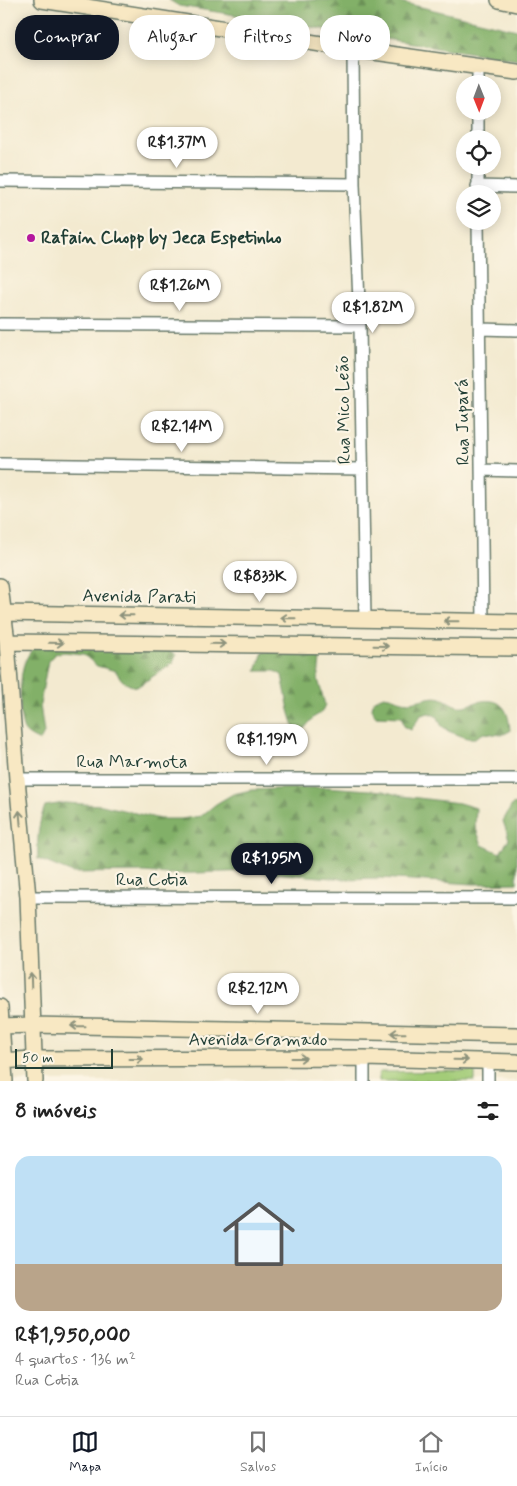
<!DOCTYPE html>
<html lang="pt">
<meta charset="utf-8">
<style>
body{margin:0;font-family:Mynerve,sans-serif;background:#f6f6f6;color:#222;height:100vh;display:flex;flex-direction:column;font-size:19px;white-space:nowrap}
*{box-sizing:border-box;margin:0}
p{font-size:16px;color:#767676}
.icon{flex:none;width:28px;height:28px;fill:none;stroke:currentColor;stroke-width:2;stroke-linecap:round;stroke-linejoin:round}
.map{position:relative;height:1081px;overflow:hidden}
.details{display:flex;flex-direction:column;background:#fff;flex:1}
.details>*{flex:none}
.guide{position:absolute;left:15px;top:15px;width:488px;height:45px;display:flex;gap:10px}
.needle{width:32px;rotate:179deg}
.tools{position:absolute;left:456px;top:75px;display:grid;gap:10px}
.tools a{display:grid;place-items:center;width:45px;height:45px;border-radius:50%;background:#fff;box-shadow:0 2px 12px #0003;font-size:25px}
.scale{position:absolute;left:15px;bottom:12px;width:98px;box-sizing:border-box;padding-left:5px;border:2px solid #1f3d34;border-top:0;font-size:14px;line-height:18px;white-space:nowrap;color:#1f3d34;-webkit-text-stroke:4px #fcf5e5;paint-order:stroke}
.price{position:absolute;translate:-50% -42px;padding:0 11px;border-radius:18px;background:#fff;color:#222;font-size:16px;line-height:32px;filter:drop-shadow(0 1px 2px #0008)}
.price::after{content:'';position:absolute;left:50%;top:30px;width:15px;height:11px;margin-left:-8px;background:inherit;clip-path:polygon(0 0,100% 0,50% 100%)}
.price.selected{background:#111827;color:#fff}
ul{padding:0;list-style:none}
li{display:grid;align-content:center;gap:10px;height:265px;padding:0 15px}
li+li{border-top:1px solid #e0e0e0}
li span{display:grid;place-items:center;height:155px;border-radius:15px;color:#555}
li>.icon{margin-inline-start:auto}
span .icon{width:90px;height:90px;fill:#fffc;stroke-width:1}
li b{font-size:21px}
h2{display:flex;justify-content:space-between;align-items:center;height:60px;padding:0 15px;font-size:21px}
.tag{padding:0 18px;border-radius:20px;background:#fff;box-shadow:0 2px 12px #0003;font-size:18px;line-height:45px}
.tag.selected{background:#111827;color:#fff}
.tabs{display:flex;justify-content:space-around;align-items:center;height:70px;border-top:1px solid #e0e0e0;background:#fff;font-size:14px;color:#767676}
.tabs a{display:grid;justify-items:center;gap:2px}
.tabs .selected{color:#111827}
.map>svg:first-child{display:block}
.grass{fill:url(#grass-tufts);stroke:#618456}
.forest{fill:url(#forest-firs);stroke:#50764e}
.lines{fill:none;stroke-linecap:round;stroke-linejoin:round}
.street-casing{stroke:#697a6b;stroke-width:14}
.secondary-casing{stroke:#697a6b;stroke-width:18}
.street{stroke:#fff;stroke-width:11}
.secondary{stroke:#f8e8c3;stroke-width:15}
.oneway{stroke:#8c927c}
.poi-dot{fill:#b5179e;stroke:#fcf5e5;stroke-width:2}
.labels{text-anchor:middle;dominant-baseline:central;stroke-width:4.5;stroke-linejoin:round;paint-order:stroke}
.poi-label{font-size:18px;font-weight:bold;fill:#1f3d34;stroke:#fcf5e5;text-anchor:start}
.street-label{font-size:18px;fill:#1f3d34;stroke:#fcf5e5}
</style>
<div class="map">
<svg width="517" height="1081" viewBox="0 0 517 1081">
<defs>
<pattern id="grass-tufts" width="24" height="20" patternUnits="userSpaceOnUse" patternTransform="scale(1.25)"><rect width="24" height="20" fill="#a3cc78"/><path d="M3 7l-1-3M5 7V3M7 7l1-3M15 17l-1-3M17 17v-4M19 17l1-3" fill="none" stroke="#84a763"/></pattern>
<pattern id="forest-firs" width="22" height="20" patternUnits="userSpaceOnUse" patternTransform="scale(1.25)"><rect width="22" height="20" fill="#82b068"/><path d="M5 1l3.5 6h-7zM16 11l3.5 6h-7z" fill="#6a9056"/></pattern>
</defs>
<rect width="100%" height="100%" fill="#fcf5e5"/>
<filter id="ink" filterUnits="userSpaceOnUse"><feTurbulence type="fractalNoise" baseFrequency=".02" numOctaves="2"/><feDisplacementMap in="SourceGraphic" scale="10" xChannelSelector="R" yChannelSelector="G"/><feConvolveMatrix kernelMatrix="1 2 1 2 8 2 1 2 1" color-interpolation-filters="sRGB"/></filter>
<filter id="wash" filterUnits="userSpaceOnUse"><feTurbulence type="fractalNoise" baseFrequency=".0096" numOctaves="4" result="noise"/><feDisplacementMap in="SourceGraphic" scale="20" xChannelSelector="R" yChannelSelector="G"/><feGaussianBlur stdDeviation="1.12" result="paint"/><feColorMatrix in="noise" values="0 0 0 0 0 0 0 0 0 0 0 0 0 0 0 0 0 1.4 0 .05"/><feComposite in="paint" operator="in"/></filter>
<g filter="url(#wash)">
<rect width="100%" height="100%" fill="#f3ead0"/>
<!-- grass -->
<path class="grass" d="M475 1071V1081H379V1072Z"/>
<!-- forest -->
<path class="forest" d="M169 0H392L517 30V60L179 6Z
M36 643 169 650 176 655 173 663 137 687C126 685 121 681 116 671L97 666 83 654 64 652 55 654 48 661 43 687 40 705 44 733 40 741C34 738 27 735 24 730 18 718 20 681 23 668 25 659 31 651 36 643Z
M320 650V659L318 679 325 705 321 713 314 717 303 730 294 727 289 710 282 675 275 671H256L263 652Z
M384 696C393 697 401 702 410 702 419 701 432 695 441 698 447 700 452 705 458 706 465 707 471 704 477 702 502 696 509 710 510 731L502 735 484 733 475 738H467L448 731 441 725 438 717 429 713 421 715 411 730 404 726 402 717 375 716 372 708 374 700Z
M326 787 383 791 402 796 459 803 476 808 475 826 482 845 500 853 509 839 503 821 512 805 517 804V883L473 884 380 878 343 879 252 871 167 874 145 872 73 873 38 859C37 840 38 824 45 806L64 803 102 805 160 819H181L201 816 216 804 233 794 251 790Z"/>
</g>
<g filter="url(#ink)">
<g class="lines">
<defs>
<path id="street" d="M353 49 354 184 360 326 365 620
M478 84V66
M478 139V111
M0 181 354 184
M477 186 517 187
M478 192V166
M478 221 483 622
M0 324 360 326
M480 329 517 330
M0 464 363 469
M481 470 517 471
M17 779H517
M28 897 517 898
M488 1061V1081
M364 1081V1058"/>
<path id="secondary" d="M42 0 353 49 517 72
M499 0 517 4
M0 586 7 642 17 779 28 897 35 1081
M3 613 517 622
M7 642 517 648
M0 1007 5 1081
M0 1026 33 1025 517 1035
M0 1061 33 1059 364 1058 517 1062"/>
</defs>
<!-- street casing -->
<use href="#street" class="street-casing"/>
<!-- secondary casing -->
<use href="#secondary" class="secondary-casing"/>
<!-- street -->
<use href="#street" class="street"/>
<!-- secondary -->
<use href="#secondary" class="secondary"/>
</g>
<!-- one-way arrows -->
<defs><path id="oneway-shaft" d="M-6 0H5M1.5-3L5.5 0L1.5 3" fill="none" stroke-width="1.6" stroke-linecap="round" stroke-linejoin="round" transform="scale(1.25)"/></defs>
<g class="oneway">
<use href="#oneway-shaft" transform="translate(126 615) rotate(-179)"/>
<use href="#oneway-shaft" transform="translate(288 618) rotate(-179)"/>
<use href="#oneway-shaft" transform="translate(451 621) rotate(-179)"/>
<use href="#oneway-shaft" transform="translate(56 643) rotate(1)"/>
<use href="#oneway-shaft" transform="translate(218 644) rotate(1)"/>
<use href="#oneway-shaft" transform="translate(381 646) rotate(1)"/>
<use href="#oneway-shaft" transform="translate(20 818) rotate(-95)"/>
<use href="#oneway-shaft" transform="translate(31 980) rotate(-92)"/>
<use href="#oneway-shaft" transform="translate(78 1026) rotate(-179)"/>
<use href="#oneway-shaft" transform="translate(398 1033) rotate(-179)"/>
<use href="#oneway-shaft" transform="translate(299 1058)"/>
<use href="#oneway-shaft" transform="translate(136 1059)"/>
<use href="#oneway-shaft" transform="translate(461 1060) rotate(1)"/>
</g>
</g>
<!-- markers -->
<circle class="poi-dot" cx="31" cy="238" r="5"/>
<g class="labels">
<!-- poi labels -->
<g class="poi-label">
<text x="41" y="238">Rafain Chopp by Jeca Espetinho</text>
</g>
<!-- street labels -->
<g class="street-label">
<text transform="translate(344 410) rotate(-91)">Rua Mico Leão</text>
<text transform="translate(463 422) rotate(-91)">Rua Jupará</text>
<text transform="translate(139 597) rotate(1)">Avenida Parati</text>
<text x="132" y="762">Rua Marmota</text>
<text x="152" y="880">Rua Cotia</text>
<text x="258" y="1040">Avenida Gramado</text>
</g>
</g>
</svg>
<div class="tools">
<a><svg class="needle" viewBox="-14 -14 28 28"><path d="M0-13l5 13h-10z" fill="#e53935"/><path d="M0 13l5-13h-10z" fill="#767676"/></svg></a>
<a><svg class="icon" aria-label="locate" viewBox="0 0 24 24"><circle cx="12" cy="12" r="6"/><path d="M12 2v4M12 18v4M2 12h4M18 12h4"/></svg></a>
<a><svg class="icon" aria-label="layers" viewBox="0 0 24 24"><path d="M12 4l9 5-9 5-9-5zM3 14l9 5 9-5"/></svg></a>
</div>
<div class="scale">50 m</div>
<b class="price" style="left:177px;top:169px">R$1.37M</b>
<b class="price" style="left:180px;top:312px">R$1.26M</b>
<b class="price" style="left:373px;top:334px">R$1.82M</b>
<b class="price" style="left:182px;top:453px">R$2.14M</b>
<b class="price" style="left:260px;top:603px">R$833K</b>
<b class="price" style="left:267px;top:766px">R$1.19M</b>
<b class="price selected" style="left:272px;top:885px">R$1.95M</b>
<b class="price" style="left:258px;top:1015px">R$2.12M</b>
<div class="guide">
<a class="tag selected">Comprar</a>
<a class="tag">Alugar</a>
<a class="tag">Filtros</a>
<a class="tag">Novo</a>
</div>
</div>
<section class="details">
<h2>8 imóveis<svg class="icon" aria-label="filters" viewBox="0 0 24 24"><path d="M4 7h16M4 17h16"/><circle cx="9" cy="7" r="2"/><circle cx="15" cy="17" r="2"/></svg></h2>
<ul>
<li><span style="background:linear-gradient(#bfe0f5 70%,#b9a48a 0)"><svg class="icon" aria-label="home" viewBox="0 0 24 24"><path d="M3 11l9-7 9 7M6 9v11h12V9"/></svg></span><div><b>R$1,950,000</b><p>4 quartos · 136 m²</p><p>Rua Cotia</p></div></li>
</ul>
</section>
<nav class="tabs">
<a class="selected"><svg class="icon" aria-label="map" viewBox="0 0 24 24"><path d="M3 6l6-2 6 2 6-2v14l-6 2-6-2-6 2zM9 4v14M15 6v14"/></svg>Mapa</a>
<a><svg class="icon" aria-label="saved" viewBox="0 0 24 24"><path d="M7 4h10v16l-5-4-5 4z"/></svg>Salvos</a>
<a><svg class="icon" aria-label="home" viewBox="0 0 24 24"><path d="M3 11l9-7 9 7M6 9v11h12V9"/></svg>Início</a>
</nav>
